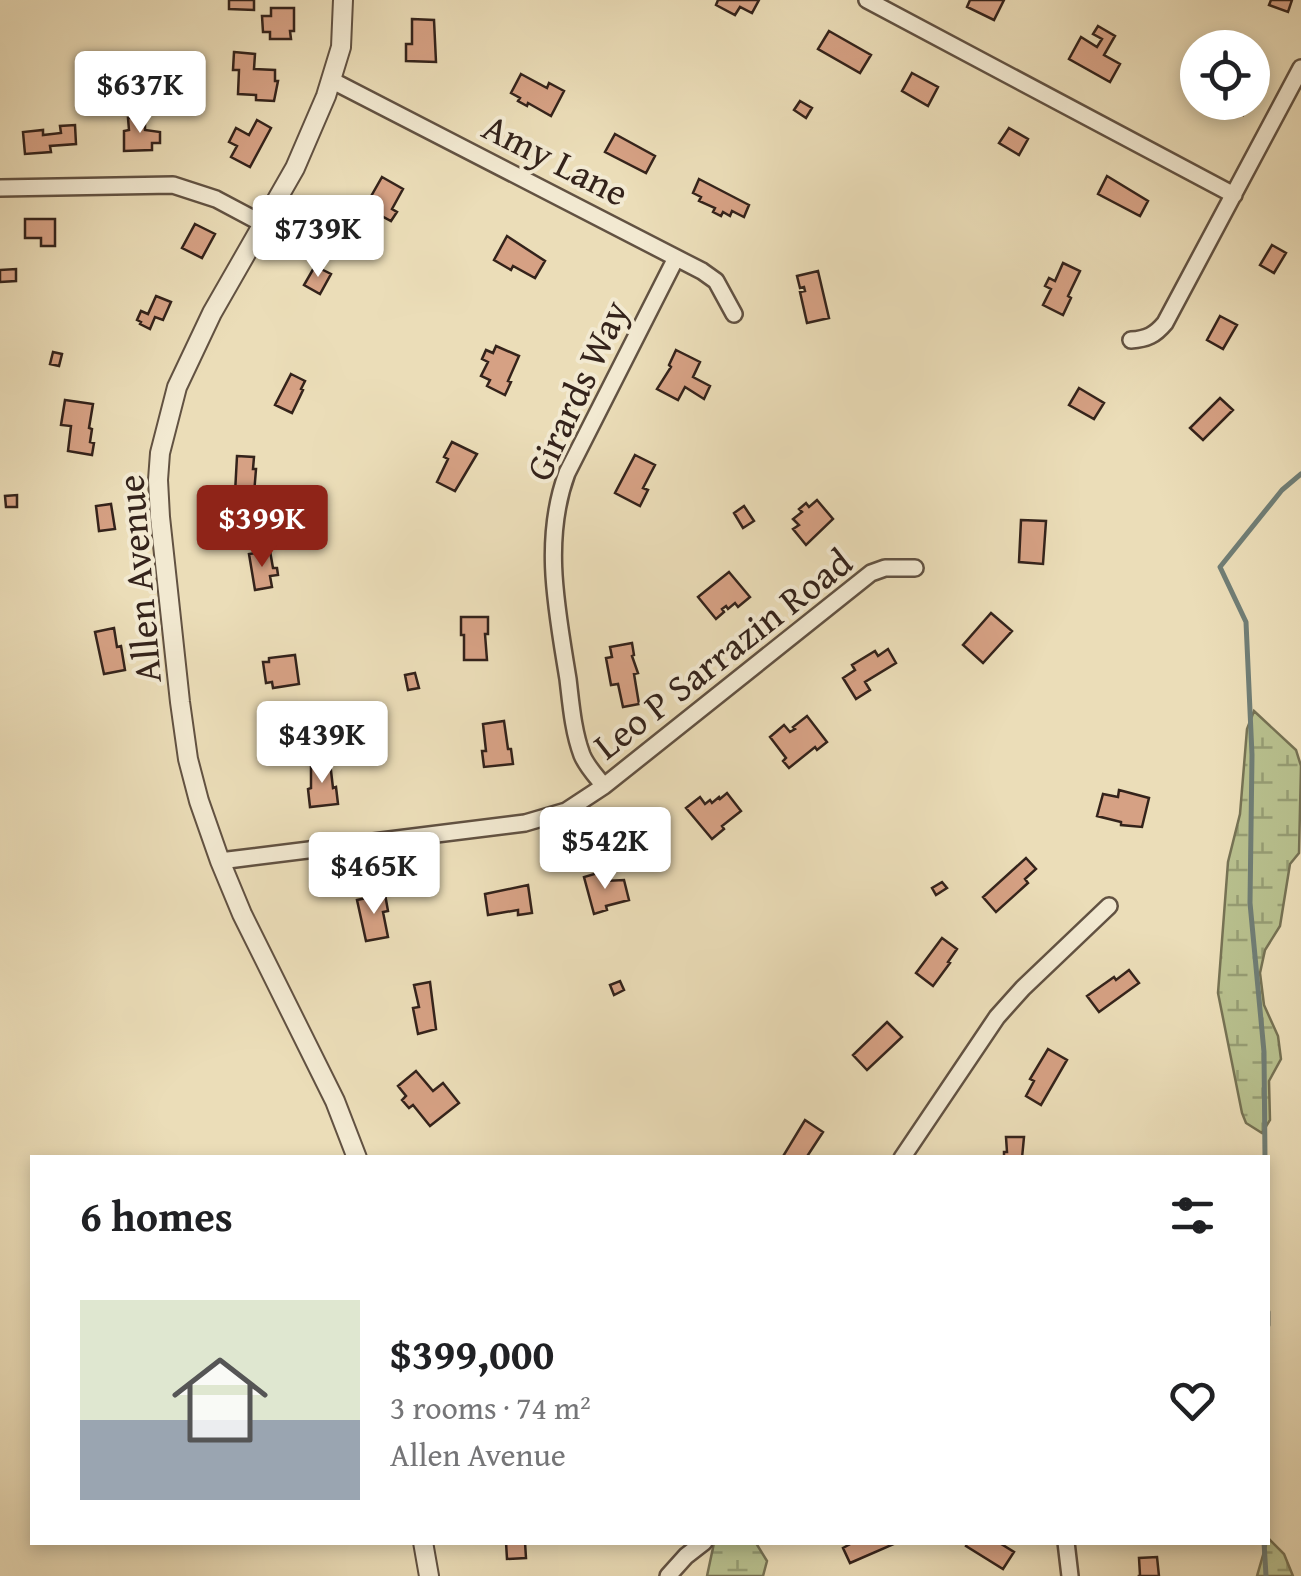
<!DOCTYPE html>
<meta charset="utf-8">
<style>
body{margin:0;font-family:"Gentium Book Plus",serif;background:#f6f6f6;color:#202124;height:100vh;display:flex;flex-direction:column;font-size:38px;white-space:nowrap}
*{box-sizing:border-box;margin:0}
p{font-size:32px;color:#757577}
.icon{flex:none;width:55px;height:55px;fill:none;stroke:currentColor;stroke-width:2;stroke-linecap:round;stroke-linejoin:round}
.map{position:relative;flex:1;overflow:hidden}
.side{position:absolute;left:30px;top:1155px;width:1240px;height:390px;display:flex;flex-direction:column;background:#fff;border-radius:0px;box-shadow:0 5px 15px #0003}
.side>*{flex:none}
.controls{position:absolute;left:1180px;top:30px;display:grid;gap:20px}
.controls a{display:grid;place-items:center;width:90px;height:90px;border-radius:50%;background:#fff;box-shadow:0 5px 15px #0003;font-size:50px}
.price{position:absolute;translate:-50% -85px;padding:0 22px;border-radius:10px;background:#fff;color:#222;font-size:32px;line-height:65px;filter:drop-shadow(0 2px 5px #0008)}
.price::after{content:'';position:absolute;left:50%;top:60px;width:30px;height:22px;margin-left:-15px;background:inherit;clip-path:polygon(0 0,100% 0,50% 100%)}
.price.selected{background:#8f2418;color:#fff}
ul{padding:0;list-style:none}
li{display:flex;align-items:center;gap:30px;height:250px;padding:0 50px}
li span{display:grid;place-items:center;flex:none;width:280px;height:200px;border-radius:0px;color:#555}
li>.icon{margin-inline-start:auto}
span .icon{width:120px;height:120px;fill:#fffc;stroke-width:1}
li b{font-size:42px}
h2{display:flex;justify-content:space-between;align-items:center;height:120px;padding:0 50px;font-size:42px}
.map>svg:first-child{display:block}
.wetland{fill:url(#wetland-marsh);stroke:#767254;stroke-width:2.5}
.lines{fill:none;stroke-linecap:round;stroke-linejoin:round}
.stream{stroke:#707e76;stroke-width:5}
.building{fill:#d6a184;stroke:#34231b;stroke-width:2.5}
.minor-casing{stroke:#625242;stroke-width:20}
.tertiary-casing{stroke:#625242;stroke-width:22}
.minor{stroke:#f2e9d1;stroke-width:15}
.tertiary{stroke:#f2e9d1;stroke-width:18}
.labels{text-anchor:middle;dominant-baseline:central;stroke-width:8;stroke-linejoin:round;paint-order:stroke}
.street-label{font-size:38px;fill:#34231b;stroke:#f2e9d1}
</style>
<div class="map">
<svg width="1301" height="1576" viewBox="0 0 1301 1576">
<defs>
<pattern id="wetland-marsh" width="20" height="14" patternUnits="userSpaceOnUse" patternTransform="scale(2.5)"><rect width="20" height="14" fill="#b8c08e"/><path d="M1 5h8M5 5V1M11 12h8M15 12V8" fill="none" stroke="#969c73"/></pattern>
</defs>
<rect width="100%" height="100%" fill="#ebddb8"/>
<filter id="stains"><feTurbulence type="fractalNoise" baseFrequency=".002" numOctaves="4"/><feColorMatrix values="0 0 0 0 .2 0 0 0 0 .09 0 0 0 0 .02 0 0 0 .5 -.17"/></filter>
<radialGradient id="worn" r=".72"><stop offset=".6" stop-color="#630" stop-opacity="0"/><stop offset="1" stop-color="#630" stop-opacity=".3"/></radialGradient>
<!-- wetland -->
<path class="wetland" d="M1254 711 1296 750 1301 766 1299 853 1290 864 1280 926 1265 950 1260 973 1264 1005 1278 1036 1281 1059 1269 1081 1270 1120 1262 1133 1246 1123 1242 1113 1218 993 1228 862 1240 814 1247 729Z
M1268 1538 1284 1554 1293 1576H1257Z
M714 1543H756L767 1561 763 1576H707Z"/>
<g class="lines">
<!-- stream -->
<path class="stream" d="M1265 1158 1264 1052 1250 903 1252 755 1246 622 1220 567 1282 490 1301 474
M1268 1312V1325
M1264 1542 1266 1576"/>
</g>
<!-- building -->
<path class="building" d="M229 0H254V10L229 9Z
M718 0H759L752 13 740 7 735 15 716 5Z
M970 0H1004L994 20 967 7Z
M1271 0H1292L1288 12 1269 5Z
M271 8H294V31H290L291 39H270V32H263L262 16H271Z
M412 19 434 20 436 62 406 61V44H412Z
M1098 26 1115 36 1104 55 1120 64 1110 82 1069 59 1081 37 1097 47 1102 39 1093 34Z
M829 31 871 55 860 73 818 49Z
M234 52 255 54 254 69 275 70V81H278L274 101 256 100V95L238 94 239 70H233Z
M912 73 938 87 928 106 902 91Z
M521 74 547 88 549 83 564 91 551 116 528 103 527 106 518 101 520 98 511 93Z
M800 101 812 108 806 118 794 110Z
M1216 102H1249L1243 115Z
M145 117V130L160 132V143H152V150L124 151V131L129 130 128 118Z
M257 120 271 128 250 167 231 157 237 146 229 142 236 128 249 135Z
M75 125 76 144 50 146 51 152 25 154 23 132 43 130V135L61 133 60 126Z
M1009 128 1028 139 1019 155 999 143Z
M615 134 655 156 646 173 605 152Z
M1107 176 1148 201 1140 216 1098 194Z
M382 177 403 189 392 209 397 212 391 221 365 207Z
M699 179 749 205 744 217 732 211 730 216 723 212 721 216 713 212 715 208 699 201 701 197 693 193Z
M25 219H55V246H41V238H25Z
M195 224 215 234 202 258 182 248Z
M507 236 545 261 535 278 513 266 511 270 494 260Z
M1272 245 1286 253 1274 273 1260 265Z
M1063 263 1080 271 1068 296 1071 298 1063 315 1043 305 1051 289 1045 286 1049 278 1055 281Z
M315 266 331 274 320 294 304 285Z
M16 269V281L0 282V270Z
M818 271 829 318 807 323 800 292 805 291 804 287 800 288 797 276Z
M156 296 171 302 163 320 155 317 150 329 140 324 141 322 137 320 141 311 148 314Z
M1220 316 1237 325 1223 349 1207 340Z
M496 346 519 356 508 381 511 382 505 395 487 386 490 380 481 376 488 362 482 359 486 350 493 353Z
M676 350 700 362 693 377 710 386 704 399 685 387 678 400 657 389 671 367 669 365Z
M53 352 62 354 59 366 50 364Z
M291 374 305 381 301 389 303 390 292 413 275 405Z
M1079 388 1104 403 1094 419 1069 405Z
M1220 398 1233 410 1203 440 1190 428Z
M65 400 93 404 89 428 92 429 90 442 94 443 92 455 68 451 71 426 61 425Z
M452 442 477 454 455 491 437 482 448 459 444 457Z
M635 455 655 465 643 488 648 490 640 506 615 493Z
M237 456 254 457 253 469H256L254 494 235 493Z
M17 495V507H6L5 496Z
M817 500 833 519 806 545 793 529 799 525 793 519 802 512 799 509 806 503 809 507Z
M111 504 115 529 99 531 96 506Z
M744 506 754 521 743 528 734 513Z
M1021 520 1046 521 1043 564 1019 562Z
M270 551 273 568H277L278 575 270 576 272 587 255 590 249 554Z
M729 572 750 597 738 607 735 603 728 609 726 606 722 609 724 612 716 619 698 597Z
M991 613 1012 631 983 663 963 645Z
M461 617H488V634H485L487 660H464V635H461Z
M114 628 117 647 121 646 125 670 104 674 95 632Z
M632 643 634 655 632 656 638 673 634 674 639 704 623 707 618 684 611 685 606 658 612 657 610 647Z
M888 649 896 663 865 682 870 690 856 699 843 678 855 670 852 665 875 651 878 656Z
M295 655 299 684 273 688 272 682 266 683 263 662H269V658Z
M415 673 419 688 408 690 405 675Z
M807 716 827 742 817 750 815 747 789 768 783 761 786 758 770 737 784 725 790 732 795 729 793 727Z
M504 721 508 749H511L513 764 484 767 482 751H486L483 724Z
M330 762 333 788 336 787 338 804 310 807 308 789 311 788V764Z
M1119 790 1149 798 1142 827 1121 825V822L1097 816 1103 794 1118 797Z
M727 793 741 811 722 826 724 829 712 839 686 808 700 797 705 804 710 800 712 803 719 797 720 799Z
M1026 858 1036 869 1025 879 1028 883 996 912 983 897Z
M601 872 604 881 624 880 629 900 606 906 607 910 594 914 584 877Z
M942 882 947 888 936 895 932 888Z
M528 885 532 913 518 915V910L488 915 485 894Z
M385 894 388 911 383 912 388 937 366 941 357 900Z
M942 938 957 949 948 962 950 963 933 986 916 973Z
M1129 970 1139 983 1099 1012 1087 996 1114 977 1116 980Z
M620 981 624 990 614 995 610 985Z
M430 982 436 1029 418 1034 413 1008 419 1007 414 985Z
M887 1022 902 1037 867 1070 853 1055Z
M1048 1049 1067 1060 1041 1105 1026 1096 1034 1081 1030 1079Z
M416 1071 433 1091 443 1083 459 1103 430 1126 413 1105 409 1108 402 1100 406 1096 398 1086Z
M805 1120 823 1132 806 1158H782Z
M1006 1137H1024L1022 1158H1004V1152H1007Z
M506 1542H525L526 1558 507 1559Z
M854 1542H893L894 1544 850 1563 843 1548Z
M968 1542H998L1014 1552 1003 1569 966 1546Z
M1157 1557 1159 1576H1138L1140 1575 1139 1558Z"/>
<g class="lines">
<defs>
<path id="minor" d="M867 0 1234 195
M331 80 702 271 716 281 734 314
M0 188 173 185 216 199 263 224
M1131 340C1147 339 1155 335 1165 323L1301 68
M604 786C596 776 587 767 582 755 573 731 571 704 568 679 557 611 542 540 567 473L676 258
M220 861 525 823 566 811 604 786 871 573 885 568H915
M902 1158 997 1017 1023 988 1109 906
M1066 1542 1070 1576
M668 1576 686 1556 704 1542"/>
<path id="tertiary" d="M343 0 341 47 326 96 295 168 212 313 177 387 160 453 158 480 160 517 180 702 188 759 199 801 220 861 242 914 335 1101 357 1158
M423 1542 429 1576"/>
</defs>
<!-- minor casing -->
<use href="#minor" class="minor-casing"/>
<!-- tertiary casing -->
<use href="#tertiary" class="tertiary-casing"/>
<!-- minor -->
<use href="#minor" class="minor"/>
<!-- tertiary -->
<use href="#tertiary" class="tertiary"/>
</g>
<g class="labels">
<!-- street labels -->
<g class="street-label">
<text transform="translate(556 159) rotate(27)">Amy Lane</text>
<text transform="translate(576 390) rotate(-65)">Girards Way</text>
<text transform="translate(138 579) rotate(-95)">Allen Avenue</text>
<text transform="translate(722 653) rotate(-38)">Leo P Sarrazin Road</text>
</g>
</g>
<rect width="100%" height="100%" filter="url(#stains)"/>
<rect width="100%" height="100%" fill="url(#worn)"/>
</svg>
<div class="controls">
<a><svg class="icon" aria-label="locate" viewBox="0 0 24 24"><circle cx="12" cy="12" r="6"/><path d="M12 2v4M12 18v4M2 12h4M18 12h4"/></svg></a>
</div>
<b class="price" style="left:140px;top:136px">$637K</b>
<b class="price" style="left:318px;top:280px">$739K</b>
<b class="price selected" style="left:262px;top:570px">$399K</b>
<b class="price" style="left:322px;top:786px">$439K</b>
<b class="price" style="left:605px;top:892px">$542K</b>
<b class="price" style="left:374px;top:917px">$465K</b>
<section class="side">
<h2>6 homes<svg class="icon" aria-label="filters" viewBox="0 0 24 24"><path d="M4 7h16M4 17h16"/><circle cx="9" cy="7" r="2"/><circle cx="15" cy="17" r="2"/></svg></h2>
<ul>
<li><span style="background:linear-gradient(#dfe7d0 60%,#9aa5b1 0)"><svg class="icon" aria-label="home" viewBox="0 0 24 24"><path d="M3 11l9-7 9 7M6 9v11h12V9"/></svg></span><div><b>$399,000</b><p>3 rooms · 74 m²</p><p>Allen Avenue</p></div><svg class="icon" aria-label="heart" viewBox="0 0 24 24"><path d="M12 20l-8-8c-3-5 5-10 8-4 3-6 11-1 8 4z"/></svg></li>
</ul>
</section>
</div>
